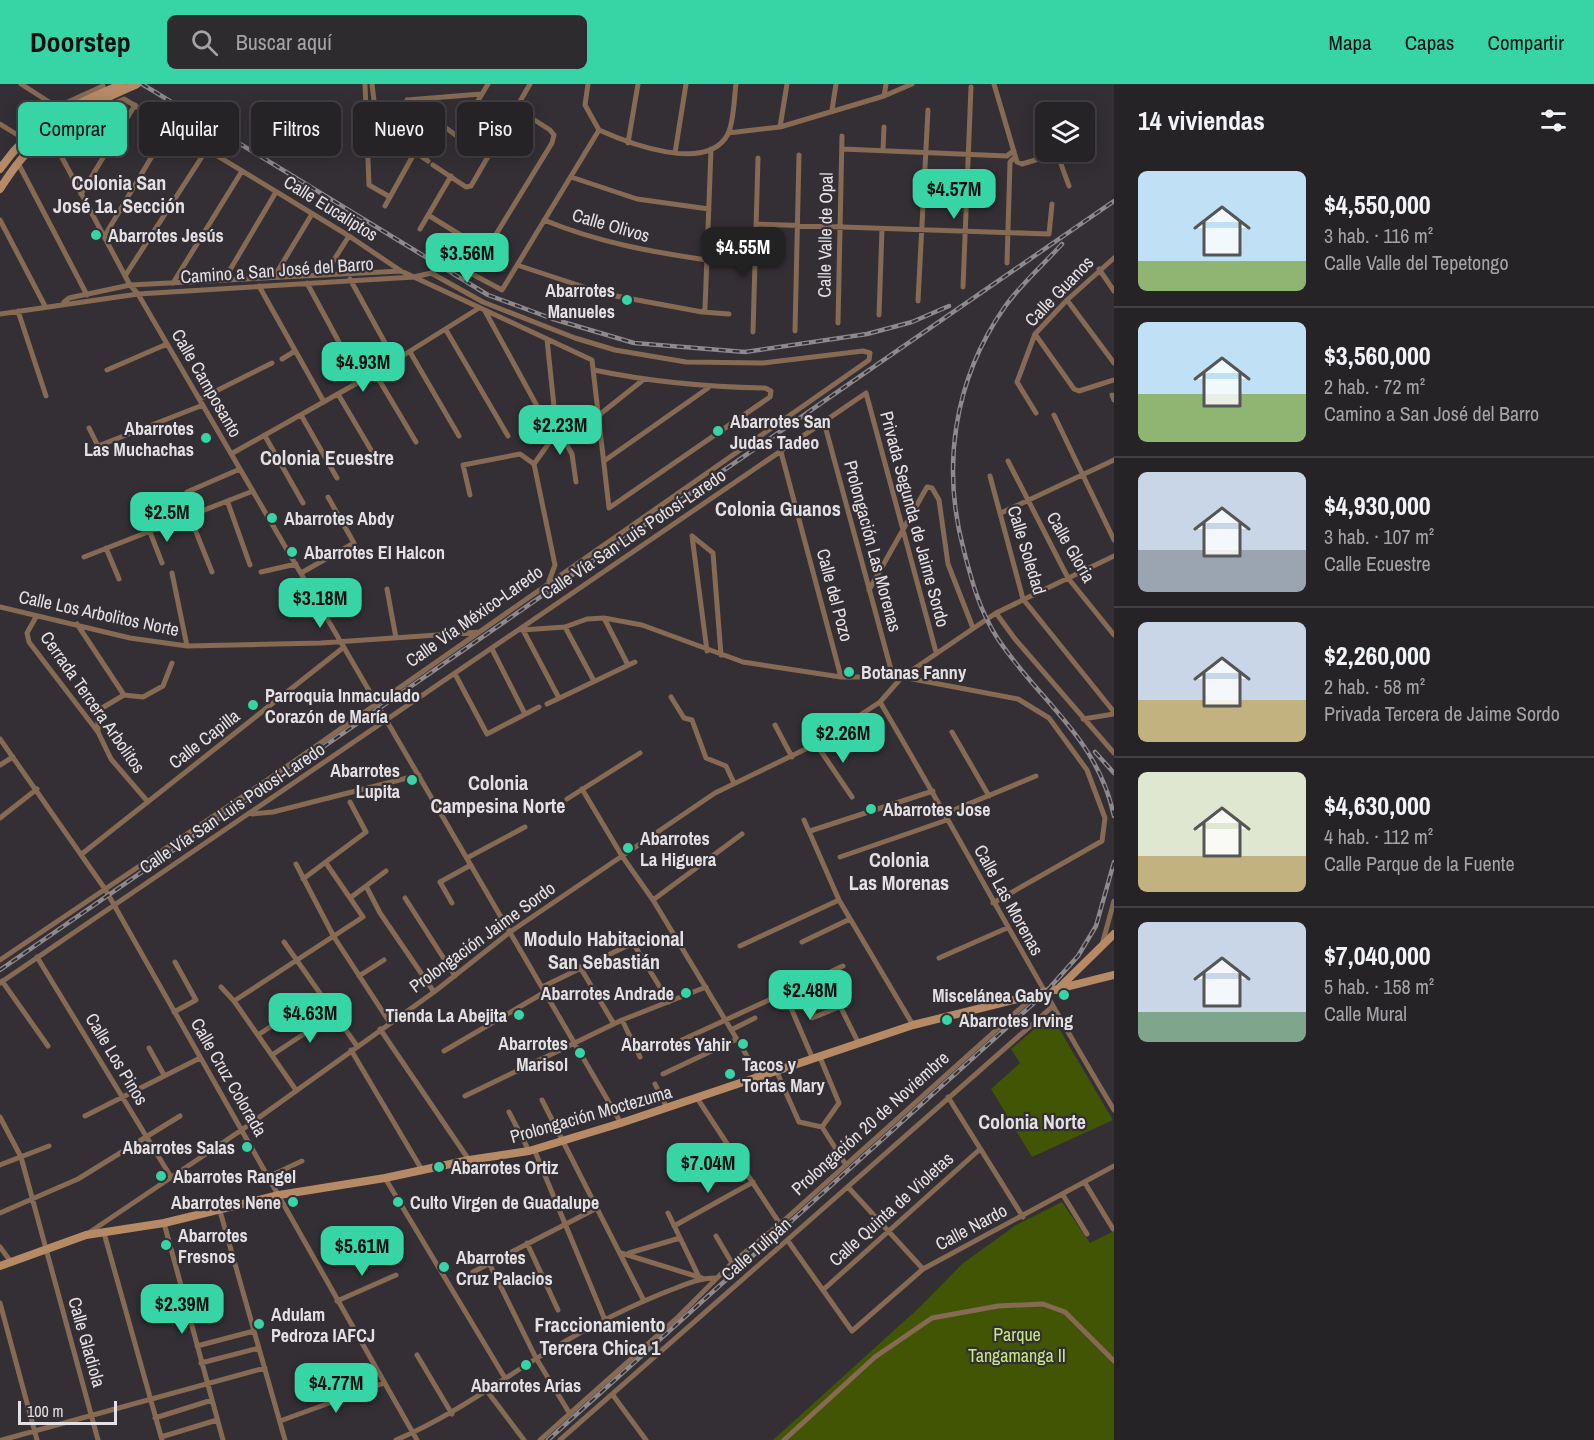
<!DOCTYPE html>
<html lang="es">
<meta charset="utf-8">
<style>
body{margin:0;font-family:"Archivo Narrow",sans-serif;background:#2e2b2f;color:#f1f3f6;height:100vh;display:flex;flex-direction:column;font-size:22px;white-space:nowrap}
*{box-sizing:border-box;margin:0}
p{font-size:20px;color:#a4a4a7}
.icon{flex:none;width:33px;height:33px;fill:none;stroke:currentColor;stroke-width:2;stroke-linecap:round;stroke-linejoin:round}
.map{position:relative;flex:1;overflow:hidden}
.drawer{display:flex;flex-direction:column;background:#262327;width:480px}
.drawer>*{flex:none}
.banner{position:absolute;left:18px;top:18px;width:570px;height:54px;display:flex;gap:12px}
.fabs{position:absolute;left:1035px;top:18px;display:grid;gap:12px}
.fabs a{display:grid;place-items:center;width:60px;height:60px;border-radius:9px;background:#262327;box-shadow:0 3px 15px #0003,0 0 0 2px #424044;font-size:30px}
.scale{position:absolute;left:18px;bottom:15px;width:99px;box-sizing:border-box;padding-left:6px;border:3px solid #e4e1e4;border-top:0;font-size:16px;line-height:21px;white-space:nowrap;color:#e4e1e4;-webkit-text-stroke:4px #332f34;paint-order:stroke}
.price{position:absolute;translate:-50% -51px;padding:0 14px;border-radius:12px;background:#37d4a6;color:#111;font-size:20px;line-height:39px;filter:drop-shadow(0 2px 3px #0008)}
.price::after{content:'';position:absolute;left:50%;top:36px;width:18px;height:14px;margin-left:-9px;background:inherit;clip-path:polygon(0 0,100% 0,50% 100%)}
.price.active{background:#222;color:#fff}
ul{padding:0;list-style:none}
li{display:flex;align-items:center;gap:18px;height:150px;padding:0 24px}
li+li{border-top:2px solid #424044}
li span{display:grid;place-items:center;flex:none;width:168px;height:120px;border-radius:9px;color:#555}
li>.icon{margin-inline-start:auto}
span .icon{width:72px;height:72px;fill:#fffc;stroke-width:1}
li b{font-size:26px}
h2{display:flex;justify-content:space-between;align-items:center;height:72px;padding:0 24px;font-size:26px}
.pill{padding:0 21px;border-radius:9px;background:#262327;box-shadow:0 3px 15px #0003,0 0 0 2px #424044;font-size:21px;line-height:54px}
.pill.active{background:#37d4a6;color:#111}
header{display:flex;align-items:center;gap:36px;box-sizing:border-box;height:84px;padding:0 30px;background:#37d4a6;color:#111}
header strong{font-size:28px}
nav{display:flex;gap:33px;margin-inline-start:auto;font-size:21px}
.search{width:420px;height:54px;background:#2e2b2f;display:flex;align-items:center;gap:15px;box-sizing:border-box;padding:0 21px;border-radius:9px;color:#a4a4a7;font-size:22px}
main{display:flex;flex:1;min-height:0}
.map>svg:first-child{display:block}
.green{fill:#415504}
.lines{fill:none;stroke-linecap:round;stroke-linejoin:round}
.street{stroke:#866a53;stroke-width:5}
.secondary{stroke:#b68a65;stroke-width:8}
.rail-casing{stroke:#8d898d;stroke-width:4.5}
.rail{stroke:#332f34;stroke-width:2;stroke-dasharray:7;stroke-linecap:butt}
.poi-dot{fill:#37d4a6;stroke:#332f34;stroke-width:2}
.labels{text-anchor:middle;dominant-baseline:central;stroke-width:4.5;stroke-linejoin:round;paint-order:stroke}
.street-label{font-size:18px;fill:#e4e1e4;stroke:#332f34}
.poi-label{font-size:18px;font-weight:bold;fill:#e4e1e4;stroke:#332f34;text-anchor:start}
.park-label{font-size:18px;fill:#c7ea7f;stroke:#332f34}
.neighbourhood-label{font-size:20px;font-weight:bold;fill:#e4e1e4;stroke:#332f34}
</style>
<header>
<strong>Doorstep</strong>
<div class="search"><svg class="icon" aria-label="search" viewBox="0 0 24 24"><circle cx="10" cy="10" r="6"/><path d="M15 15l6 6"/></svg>Buscar aquí</div>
<nav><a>Mapa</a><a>Capas</a><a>Compartir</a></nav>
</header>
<main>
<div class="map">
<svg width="1114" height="1356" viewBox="0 0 1114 1356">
<rect width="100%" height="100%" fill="#332f34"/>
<!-- green -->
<path class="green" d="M1051 931 1113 1036 1032 1073 991 1005 1020 979 1011 965Z
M1062 1118 1090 1159 1114 1147V1356H773L921 1222 962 1180 1016 1141Z"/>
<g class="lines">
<!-- street -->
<path class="street" d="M21 0 60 25
M365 0 369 101 390 113
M372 0 377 42 428 77
M588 0 585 21 599 46C628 59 707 90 728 50 734 37 734 15 736 0
M994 0 1017 78 1022 80 1062 68
M103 2 59 22 43 38 130 201 138 210 621 1039
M884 12 886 0
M407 16 457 52 488 0
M407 16 481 10
M832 26 836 0
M0 40 24 55
M61 42 124 15 349 152 401 187 592 276 609 424 770 313 771 307 765 304C707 303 651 298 594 286
M780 43 787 0
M728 49 780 43 884 12 912 0
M628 59 638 0
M842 65 1007 72 1013 67
M883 66 884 43
M675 69 686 0
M1057 69 1069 102
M18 79 87 211
M433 81 466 103 471 102 530 0
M571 93 637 115 709 125
M81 110 135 21
M385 122 415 68
M428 131 480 163 490 160 552 59 554 51 550 46 516 24
M0 136 45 222
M544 136C597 158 651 168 707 176
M756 140 1049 150 1052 120
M420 145 451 92
M104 153 170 42
M1007 179 1010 78 1015 73
M517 181 605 210 702 228 705 225 711 65
M1099 185 1114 207
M431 189 446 176 502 206 599 46
M325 190 349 152
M125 192 207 65
M274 193 312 130
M350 195 395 277
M224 196 276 108
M173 199 242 87
M307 199 360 297
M259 202 324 318
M963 203 971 3
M1067 216 1114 279
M918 217 928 26
M64 218 69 214 130 201 401 187
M18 227 46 312
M485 227 548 342H556
M702 228 729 230
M0 230 138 210 414 193 431 189 483 218 575 254 615 266 686 278 763 279 863 267 870 269 869 276 276 690 0 876
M879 231 882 145
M838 239 842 52
M446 246 508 352
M795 247 799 71
M753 248 758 74
M1035 250 1074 305 1079 307 1114 296
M547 255 556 342 572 370 576 398
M410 268 459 352
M282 275 295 267
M107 286 167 260
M375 289 416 358
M338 310 374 371
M1112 311 1114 316
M200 315 272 279
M1036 329 1017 298 1035 250 1067 216 1114 174
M301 331 337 394
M599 331 643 296
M1054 331 1114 456
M824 338 893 593
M89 344 98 362 203 321
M265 352 303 419
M781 368 841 593
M231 370 375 289 479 224
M604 377 708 304
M1008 377 1068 494 1114 551
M534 380 549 359 561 351
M990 392 1023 515 1114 628
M187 408 240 385
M470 411 463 381 520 370 534 380 555 481 549 497
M228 419 250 481
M1001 429 1114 376
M190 433 212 488
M150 448 162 479
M692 452 713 469 721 571
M692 452 707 567
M106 464 119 495
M84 473 253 407
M261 488 296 480
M172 489 187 562
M301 489 354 459 328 413
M387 505 396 554
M869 506 927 403 932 404 939 416 948 480 973 544
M0 523 130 554 187 562 321 559 480 548
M996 529 1015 555 1114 669
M36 533 27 549 29 558 98 648 111 675 148 718
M604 534 628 581
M77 540 124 611
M565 543 594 597
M522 546 565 543 587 535 604 534 642 541 743 578 841 593H902L1018 615 1049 634 1087 686 1105 734 1102 757 993 819
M523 546 559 614
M492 565 525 630
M455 590 487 650 539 623
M671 613 684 634 692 636 706 674 726 682 734 699
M880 618C960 753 1033 892 1114 1026
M547 620 635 578
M1083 635 1114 630
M775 641 792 673
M98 648V630L102 624 124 611 143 613 163 602 172 579
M952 648 989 712
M0 655 105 805 417 1356
M816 660 852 713
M0 681 13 673
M582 705 622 772 653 816 759 992
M567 715 640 669
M252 730 273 728 419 691
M944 730 1036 692
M0 734 37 705
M804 736 839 816 913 941
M810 747 933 707
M83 769 344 563
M840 773 947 736
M467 774 525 743
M296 780 334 853 390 939
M303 795 366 748 350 718
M366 802 380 829 434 908
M350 814 386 787
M405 814 455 892
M653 816 742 750
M452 819 440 798 471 781
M284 858 357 962
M802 858 850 835
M1102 861 1114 817
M740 862 839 816
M37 873 171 1093
M939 874 1007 844
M580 883 614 940
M359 892 384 876
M825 892 858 958
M2 897 48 962
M0 899 866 309 936 568
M221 903 234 917 296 1006
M542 903 633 859 669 918
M785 910 812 973
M234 917 363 833 326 779
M174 928 196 916 175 878
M812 934 842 922
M622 936 640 973
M380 945 469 1076
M731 946 755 934
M258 951 320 910
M682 956 843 882
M149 964 164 991
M351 966 422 1086
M444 967 545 908
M272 971 334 930
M819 971 839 1019 822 1043
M776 986 799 1038 822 1043 846 1081
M663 990 737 955
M655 1000 667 1024
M465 1012 622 936 706 903
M948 1013 1023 1133
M697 1014 780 1140
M542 1016 644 1217
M509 1028 529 1067
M85 1032 200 974
M0 1033 21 1073 98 1356
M534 1065 605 1236
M0 1081 49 1062
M270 1092 302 1077
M385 1094 505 1294
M1085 1099 1113 1145
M848 1103 923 1185
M1063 1111 1087 1150
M220 1127 285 1356
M0 1129 78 1095 180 1032
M668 1129 699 1193
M164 1139 223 1356
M674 1142 753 1098
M104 1149 162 1356
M87 1150 243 1045 434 908 510 848 715 709 816 660 880 618 902 593 996 529 1114 472
M716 1152 732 1179
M788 1157 852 1247 923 1185 1114 1082
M527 1159 558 1226
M0 1163 11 1178
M621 1169 702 1194
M629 1169 680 1154
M489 1179 536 1274 570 1330
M473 1188 597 1124
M823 1206 979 1066
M337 1217 396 1191
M0 1219 37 1356
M197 1262 254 1247
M417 1271 452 1330
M201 1279 259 1264
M487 1307 524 1356
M612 1310 646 1356
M155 1334 212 1316
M280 1337 384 1299
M161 1353 217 1336
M2 1356 265 1284
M396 1356C446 1335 488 1305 534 1276 574 1251 619 1227 663 1209 680 1203 697 1194 715 1194
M540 1356 678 1233 732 1179 780 1140 1033 913
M560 1356 1052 923
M784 1356 875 1273 932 1234 998 1222 1043 1220 1065 1228 1114 1277"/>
<!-- secondary -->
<path class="secondary" d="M0 85C35 35 69 24 122 0
M0 105C38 43 73 29 137 0
M1057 906 1114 850
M0 1182 86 1151 164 1139 279 1111 385 1094 469 1076 529 1067 621 1039 913 941 1114 891"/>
<defs>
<path id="rail" d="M142 0 488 211 553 235 634 259 745 268 867 250 912 238 949 222
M1062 160C1043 181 1020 201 1004 224 954 296 941 383 964 467 972 498 980 528 998 555 1040 618 1097 653 1114 732
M1095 668 1114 689
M0 886 1114 117
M548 1356 1044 910 1078 872 1096 842 1114 778"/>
</defs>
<!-- rail casing -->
<use href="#rail" class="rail-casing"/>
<!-- rail -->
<use href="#rail" class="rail"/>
</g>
<!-- markers -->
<g class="poi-dot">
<circle cx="96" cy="151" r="6"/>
<circle cx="627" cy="216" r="6"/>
<circle cx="718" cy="347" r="6"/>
<circle cx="206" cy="354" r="6"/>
<circle cx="272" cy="434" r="6"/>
<circle cx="292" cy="468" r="6"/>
<circle cx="849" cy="588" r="6"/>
<circle cx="253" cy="621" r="6"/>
<circle cx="412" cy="696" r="6"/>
<circle cx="871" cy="725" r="6"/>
<circle cx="628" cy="764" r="6"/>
<circle cx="686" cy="909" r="6"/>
<circle cx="1064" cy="911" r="6"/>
<circle cx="519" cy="931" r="6"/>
<circle cx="947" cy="936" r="6"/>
<circle cx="743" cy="960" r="6"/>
<circle cx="580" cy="969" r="6"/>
<circle cx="730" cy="990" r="6"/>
<circle cx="247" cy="1063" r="6"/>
<circle cx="439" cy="1083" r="6"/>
<circle cx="161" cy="1092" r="6"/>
<circle cx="293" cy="1118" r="6"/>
<circle cx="398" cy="1118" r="6"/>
<circle cx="166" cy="1161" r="6"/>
<circle cx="444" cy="1183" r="6"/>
<circle cx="259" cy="1240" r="6"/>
<circle cx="526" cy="1281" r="6"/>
</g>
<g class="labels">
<!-- street labels -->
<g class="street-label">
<text transform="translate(331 124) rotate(32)">Calle Eucaliptos</text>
<text transform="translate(611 141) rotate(16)">Calle Olivos</text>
<text transform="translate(825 151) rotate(-89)">Calle Valle de Opal</text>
<text transform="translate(277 186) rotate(-4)">Camino a San José del Barro</text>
<text transform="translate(1059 207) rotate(-46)">Calle Guanos</text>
<text transform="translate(207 299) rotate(60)">Calle Camposanto</text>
<text transform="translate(915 435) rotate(75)">Privada Segunda de Jaime Sordo</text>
<text transform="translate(633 450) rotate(-34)">Calle Vía San Luis Potosí-Laredo</text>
<text transform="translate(873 462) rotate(75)">Prolongación Las Morenas</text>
<text transform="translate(1071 463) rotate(60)">Calle Gloria</text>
<text transform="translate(1027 466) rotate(73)">Calle Soledad</text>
<text transform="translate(835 511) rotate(75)">Calle del Pozo</text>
<text transform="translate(99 529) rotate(12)">Calle Los Arbolitos Norte</text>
<text transform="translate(474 532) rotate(-35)">Calle Vía México-Laredo</text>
<text transform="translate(93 618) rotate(55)">Cerrada Tercera Arbolitos</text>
<text transform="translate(204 655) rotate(-38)">Calle Capilla</text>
<text transform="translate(232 724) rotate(-34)">Calle Vía San Luis Potosí-Laredo</text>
<text transform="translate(1009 816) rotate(61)">Calle Las Morenas</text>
<text transform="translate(482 853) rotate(-36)">Prolongación Jaime Sordo</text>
<text transform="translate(117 975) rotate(59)">Calle Los Pinos</text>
<text transform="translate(229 993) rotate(60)">Calle Cruz Colorada</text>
<text transform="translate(591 1030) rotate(-16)">Prolongación Moctezuma</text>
<text transform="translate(870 1039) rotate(-42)">Prolongación 20 de Noviembre</text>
<text transform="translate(891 1125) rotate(-42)">Calle Quinta de Violetas</text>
<text transform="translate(971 1143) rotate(-28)">Calle Nardo</text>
<text transform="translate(756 1165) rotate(-41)">Calle Tulipán</text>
<text transform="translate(87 1258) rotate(74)">Calle Gladiola</text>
</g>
<!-- poi labels -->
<g class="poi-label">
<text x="108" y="151">Abarrotes Jesús</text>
<text x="615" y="206" text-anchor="end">Abarrotes<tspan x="615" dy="21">Manueles</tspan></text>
<text x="730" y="337">Abarrotes San<tspan x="730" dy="21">Judas Tadeo</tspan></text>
<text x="194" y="344" text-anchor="end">Abarrotes<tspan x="194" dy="21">Las Muchachas</tspan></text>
<text x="284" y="434">Abarrotes Abdy</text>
<text x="304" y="468">Abarrotes El Halcon</text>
<text x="861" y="588">Botanas Fanny</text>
<text x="265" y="611">Parroquia Inmaculado<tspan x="265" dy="21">Corazón de María</tspan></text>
<text x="400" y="686" text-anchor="end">Abarrotes<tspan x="400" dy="21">Lupita</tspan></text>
<text x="883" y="725">Abarrotes Jose</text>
<text x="640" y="754">Abarrotes<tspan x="640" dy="21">La Higuera</tspan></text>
<text x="674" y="909" text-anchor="end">Abarrotes Andrade</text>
<text x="1052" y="911" text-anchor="end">Miscelánea Gaby</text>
<text x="507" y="931" text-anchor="end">Tienda La Abejita</text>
<text x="959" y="936">Abarrotes Irving</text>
<text x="568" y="959" text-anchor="end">Abarrotes<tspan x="568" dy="21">Marisol</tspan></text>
<text x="731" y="960" text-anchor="end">Abarrotes Yahir</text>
<text x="742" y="980">Tacos y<tspan x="742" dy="21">Tortas Mary</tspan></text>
<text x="235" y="1063" text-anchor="end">Abarrotes Salas</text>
<text x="451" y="1083">Abarrotes Ortiz</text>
<text x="173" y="1092">Abarrotes Rangel</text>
<text x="281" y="1118" text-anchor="end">Abarrotes Nene</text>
<text x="410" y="1118">Culto Virgen de Guadalupe</text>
<text x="178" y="1151">Abarrotes<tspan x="178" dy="21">Fresnos</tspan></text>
<text x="456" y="1173">Abarrotes<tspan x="456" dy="21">Cruz Palacios</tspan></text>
<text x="271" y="1230">Adulam<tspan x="271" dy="21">Pedroza IAFCJ</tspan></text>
<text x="526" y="1301" text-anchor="middle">Abarrotes Arias</text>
</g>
<!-- park labels -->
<g class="park-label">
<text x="1017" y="1250">Parque<tspan x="1017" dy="21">Tangamanga II</tspan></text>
</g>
<!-- neighbourhood labels -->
<g class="neighbourhood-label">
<text x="119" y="98">Colonia San<tspan x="119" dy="23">José 1a. Sección</tspan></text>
<text x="327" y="373">Colonia Ecuestre</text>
<text x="778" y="424">Colonia Guanos</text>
<text x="498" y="698">Colonia<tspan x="498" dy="23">Campesina Norte</tspan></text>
<text x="899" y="775">Colonia<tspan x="899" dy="23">Las Morenas</tspan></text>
<text x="604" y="854">Modulo Habitacional<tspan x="604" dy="23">San Sebastián</tspan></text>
<text x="1032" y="1037">Colonia Norte</text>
<text x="600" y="1240">Fraccionamiento<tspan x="600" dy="23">Tercera Chica 1</tspan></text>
</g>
</g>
</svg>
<div class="fabs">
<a><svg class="icon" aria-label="layers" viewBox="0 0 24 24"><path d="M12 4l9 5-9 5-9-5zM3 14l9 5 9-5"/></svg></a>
</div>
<div class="scale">100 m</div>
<b class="price" style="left:954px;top:136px">$4.57M</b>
<b class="price active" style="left:743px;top:194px">$4.55M</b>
<b class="price" style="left:467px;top:200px">$3.56M</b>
<b class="price" style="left:363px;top:309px">$4.93M</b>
<b class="price" style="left:560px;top:372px">$2.23M</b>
<b class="price" style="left:167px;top:459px">$2.5M</b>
<b class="price" style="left:320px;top:545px">$3.18M</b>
<b class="price" style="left:843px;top:680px">$2.26M</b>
<b class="price" style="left:810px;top:937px">$2.48M</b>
<b class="price" style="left:310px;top:960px">$4.63M</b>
<b class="price" style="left:708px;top:1110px">$7.04M</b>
<b class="price" style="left:362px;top:1193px">$5.61M</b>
<b class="price" style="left:182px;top:1251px">$2.39M</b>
<b class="price" style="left:336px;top:1330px">$4.77M</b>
<div class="banner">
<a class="pill active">Comprar</a>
<a class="pill">Alquilar</a>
<a class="pill">Filtros</a>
<a class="pill">Nuevo</a>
<a class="pill">Piso</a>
</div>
</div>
<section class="drawer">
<h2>14 viviendas<svg class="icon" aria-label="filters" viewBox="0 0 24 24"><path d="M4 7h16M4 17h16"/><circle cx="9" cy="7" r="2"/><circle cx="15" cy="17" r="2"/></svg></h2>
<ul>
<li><span style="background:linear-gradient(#bfe0f5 75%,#8fb573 0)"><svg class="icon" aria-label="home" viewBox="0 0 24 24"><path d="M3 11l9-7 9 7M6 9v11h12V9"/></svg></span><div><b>$4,550,000</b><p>3 hab. · 116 m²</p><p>Calle Valle del Tepetongo</p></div></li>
<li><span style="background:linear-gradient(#bfe0f5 60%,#8fb573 0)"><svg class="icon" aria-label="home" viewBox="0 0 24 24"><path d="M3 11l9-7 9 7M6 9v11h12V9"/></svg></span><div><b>$3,560,000</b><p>2 hab. · 72 m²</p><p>Camino a San José del Barro</p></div></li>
<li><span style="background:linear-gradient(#c9d6e8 65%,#9aa5b1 0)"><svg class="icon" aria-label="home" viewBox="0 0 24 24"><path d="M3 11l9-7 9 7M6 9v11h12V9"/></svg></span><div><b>$4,930,000</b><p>3 hab. · 107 m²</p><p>Calle Ecuestre</p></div></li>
<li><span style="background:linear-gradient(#c9d6e8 65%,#c2b280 0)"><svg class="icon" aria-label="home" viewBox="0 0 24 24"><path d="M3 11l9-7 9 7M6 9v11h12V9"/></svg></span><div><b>$2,260,000</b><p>2 hab. · 58 m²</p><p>Privada Tercera de Jaime Sordo</p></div></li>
<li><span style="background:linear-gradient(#dfe7d0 70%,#c2b280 0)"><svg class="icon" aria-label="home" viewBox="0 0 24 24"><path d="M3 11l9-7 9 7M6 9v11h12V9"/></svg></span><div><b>$4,630,000</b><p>4 hab. · 112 m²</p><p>Calle Parque de la Fuente</p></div></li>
<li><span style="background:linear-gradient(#c9d6e8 75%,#7fa58c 0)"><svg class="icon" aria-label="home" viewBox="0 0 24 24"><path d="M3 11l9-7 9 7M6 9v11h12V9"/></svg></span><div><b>$7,040,000</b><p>5 hab. · 158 m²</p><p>Calle Mural</p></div></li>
</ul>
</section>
</main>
